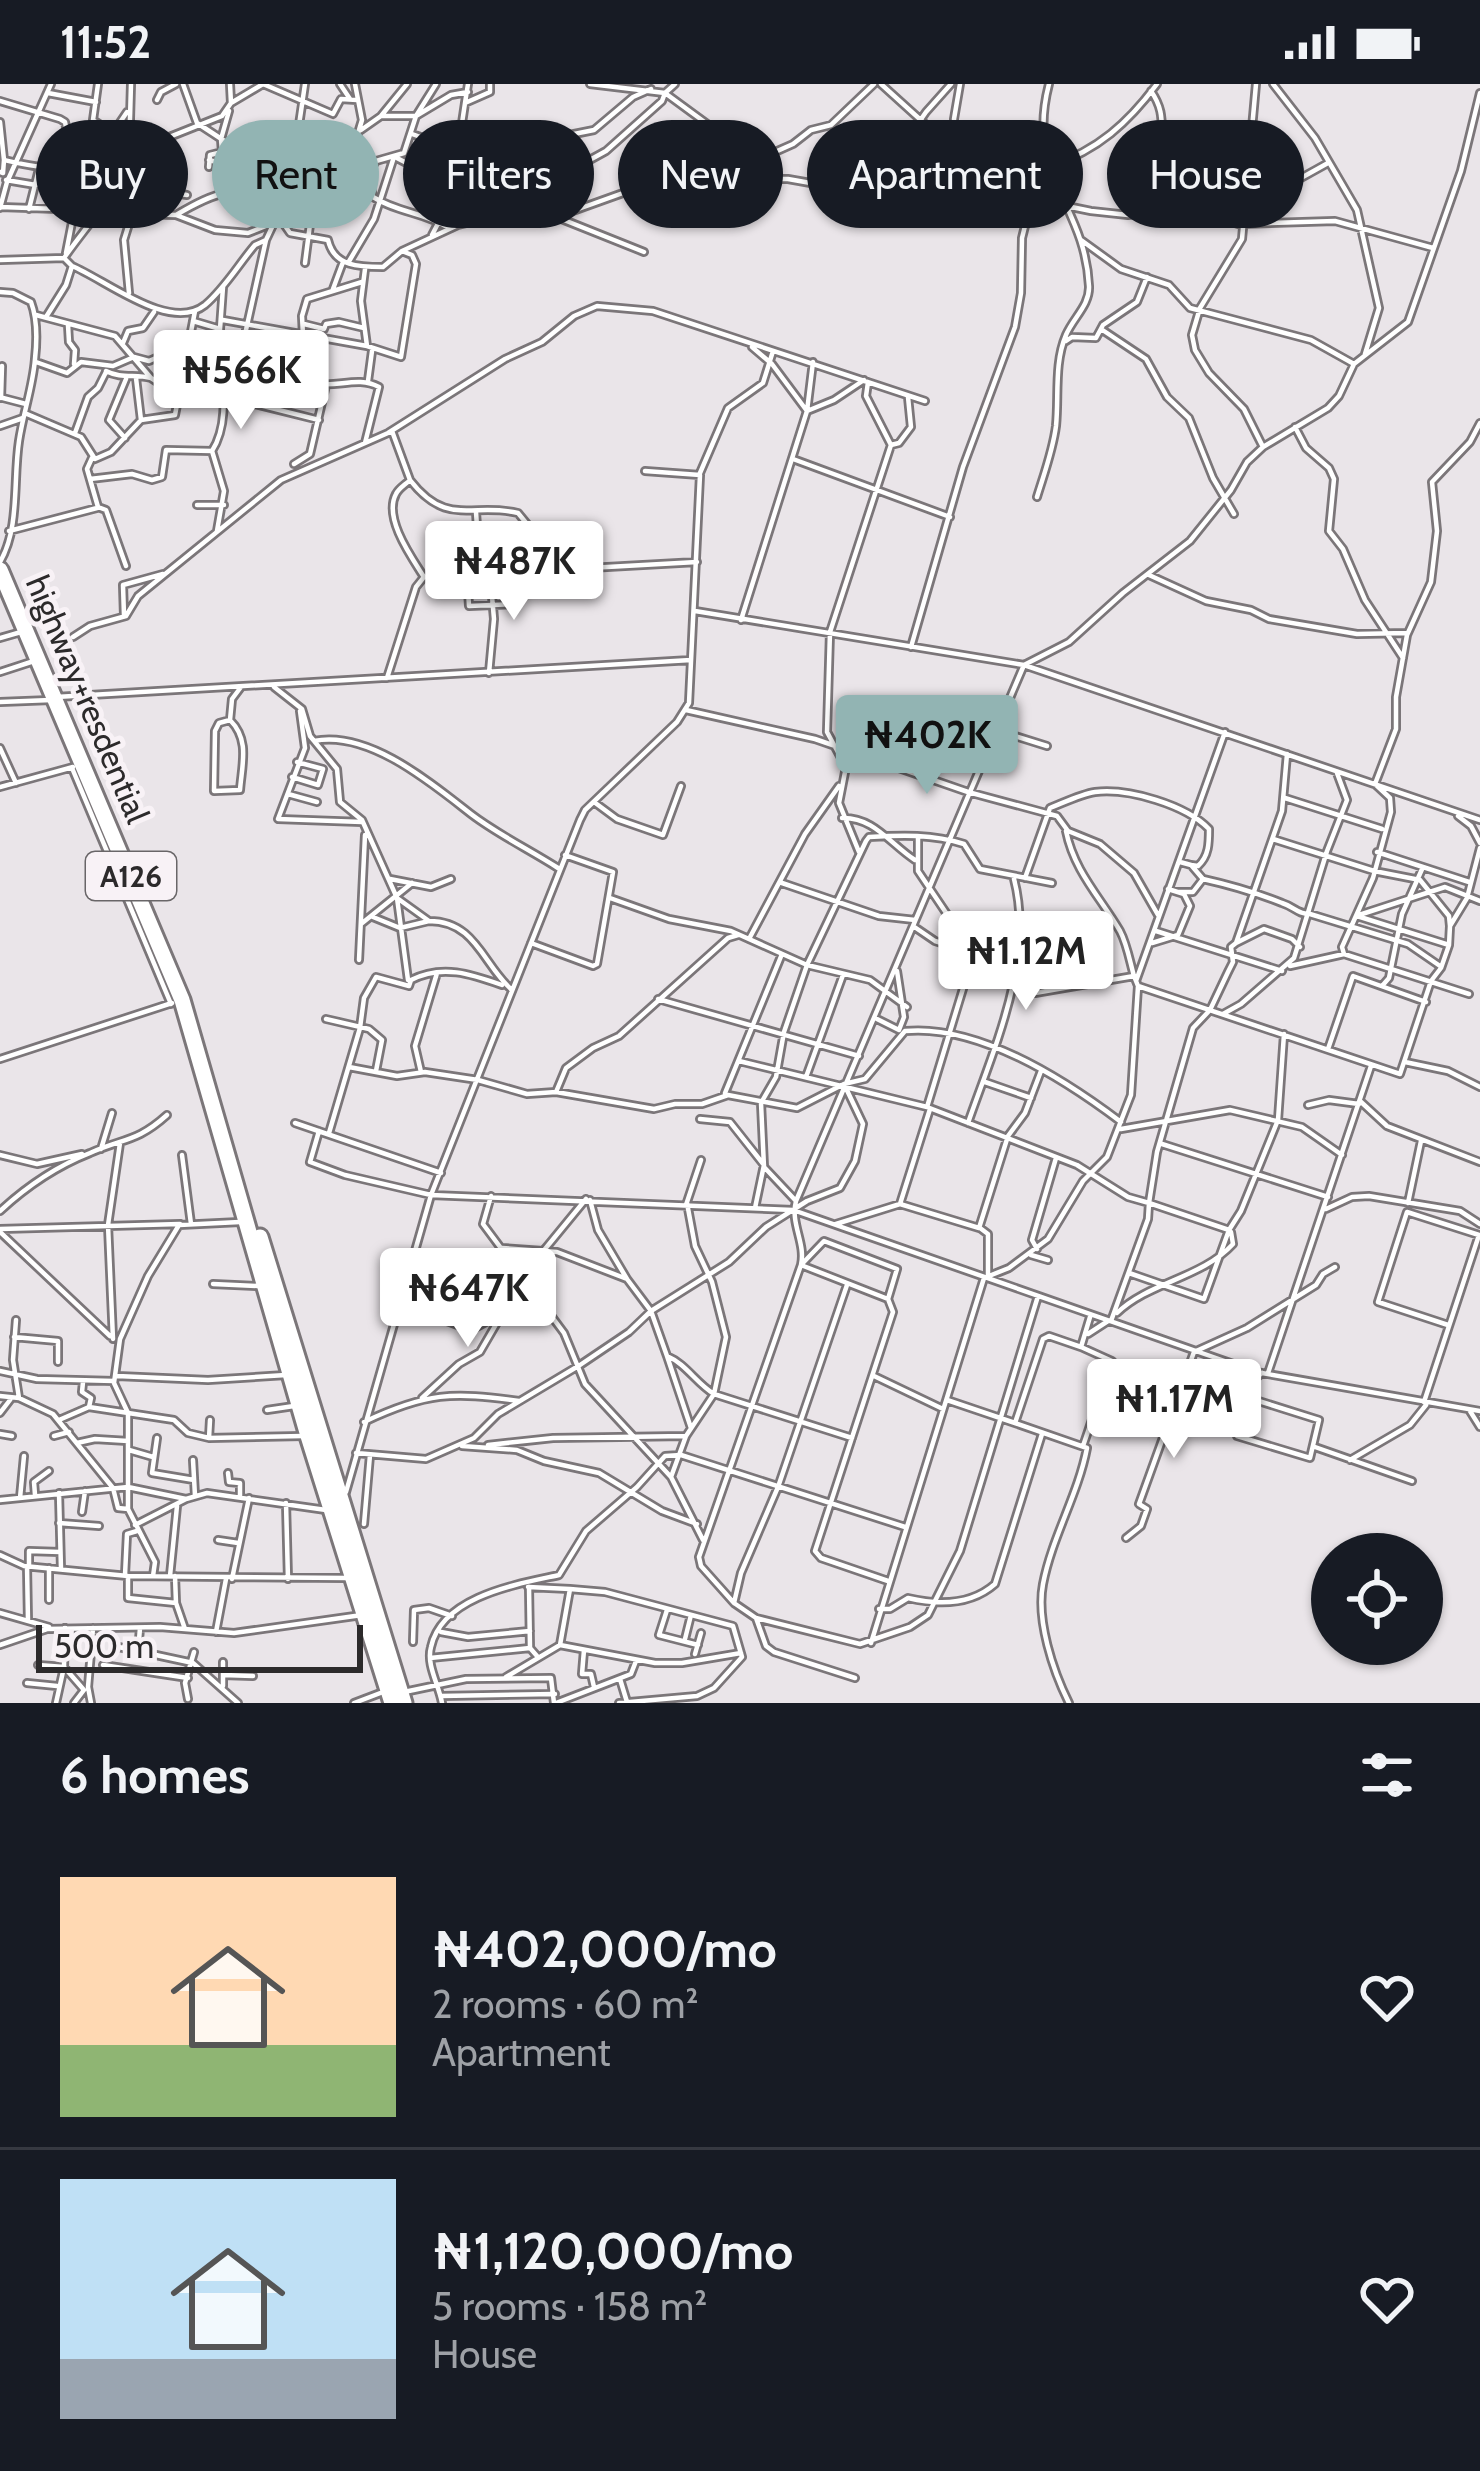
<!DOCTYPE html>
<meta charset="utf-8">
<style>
body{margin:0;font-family:Cabin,sans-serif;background:#20242c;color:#f1f3f6;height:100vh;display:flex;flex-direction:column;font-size:45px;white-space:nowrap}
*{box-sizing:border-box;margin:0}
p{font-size:39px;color:#9ea1a6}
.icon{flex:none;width:66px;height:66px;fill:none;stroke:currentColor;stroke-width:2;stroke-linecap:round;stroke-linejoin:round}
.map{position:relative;height:1619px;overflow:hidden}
.sheet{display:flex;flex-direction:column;background:#171b24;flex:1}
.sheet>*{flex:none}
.hud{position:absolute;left:36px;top:36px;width:1410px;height:108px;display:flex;gap:24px}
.tools{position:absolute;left:1311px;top:1449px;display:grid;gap:24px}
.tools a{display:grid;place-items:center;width:132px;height:132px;border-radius:50%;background:#171b24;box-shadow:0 3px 9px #0004;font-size:60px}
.scale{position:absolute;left:36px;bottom:30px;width:327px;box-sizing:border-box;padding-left:12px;border:6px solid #2c2a2b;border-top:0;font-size:33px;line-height:42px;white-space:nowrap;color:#2c2a2b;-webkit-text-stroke:9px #f8f2f6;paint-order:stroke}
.price{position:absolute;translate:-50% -102px;padding:0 27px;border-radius:12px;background:#fff;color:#222;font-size:39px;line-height:78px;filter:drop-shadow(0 3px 6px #0008)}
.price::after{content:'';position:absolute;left:50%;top:72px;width:36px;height:27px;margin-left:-18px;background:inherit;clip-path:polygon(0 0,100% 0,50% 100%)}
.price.current{background:#92b4b3;color:#111}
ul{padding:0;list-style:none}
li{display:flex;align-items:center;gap:36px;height:300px;padding:0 60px}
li+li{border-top:3px solid #363941}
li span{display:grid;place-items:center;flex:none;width:336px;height:240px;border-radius:0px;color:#555}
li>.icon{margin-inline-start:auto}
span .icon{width:144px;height:144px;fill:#fffc;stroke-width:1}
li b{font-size:51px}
h2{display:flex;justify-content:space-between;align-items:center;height:144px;padding:0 60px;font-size:51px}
.pill{padding:0 42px;border-radius:54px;background:#171b24;box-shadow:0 3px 9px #0004;font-size:42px;line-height:108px}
.pill.current{background:#92b4b3;color:#111}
.status{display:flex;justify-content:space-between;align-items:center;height:84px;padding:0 60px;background:#171b24;direction:ltr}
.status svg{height:33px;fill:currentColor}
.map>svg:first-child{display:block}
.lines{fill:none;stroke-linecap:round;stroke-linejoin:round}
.street-casing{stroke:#7b7679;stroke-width:10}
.highway-casing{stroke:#7b7679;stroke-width:21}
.street{stroke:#fff;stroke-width:4.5}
.highway{stroke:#fff;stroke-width:15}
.labels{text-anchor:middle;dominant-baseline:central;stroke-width:10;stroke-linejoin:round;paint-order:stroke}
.shield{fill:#f8f2f6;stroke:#696668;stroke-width:3}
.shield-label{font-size:30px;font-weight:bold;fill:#2c2a2b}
.street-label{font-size:33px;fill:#2c2a2b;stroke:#f8f2f6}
</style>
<div class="status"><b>11:52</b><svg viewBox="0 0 49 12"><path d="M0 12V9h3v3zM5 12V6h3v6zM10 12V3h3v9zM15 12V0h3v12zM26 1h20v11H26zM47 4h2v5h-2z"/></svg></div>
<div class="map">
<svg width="1480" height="1619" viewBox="0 0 1480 1619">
<rect width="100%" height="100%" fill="#eae5e9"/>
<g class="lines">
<defs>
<path id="street" d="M98 0 93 36 114 50
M183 0 197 39 226 58 228 108
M263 0 333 30 341 15 357 16
M340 0 350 15
M675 0 665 9 755 75
M881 0 955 67
M960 0 954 35 955 67 981 93 1005 108
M1256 0 1242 155 1200 224 1192 251 1195 266 1209 289 1244 325 1263 363
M1273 0 1315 54 1357 126 1379 224 1365 270
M1151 7C1166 29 1160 41 1163 65 1166 89 1180 108 1193 128
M48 9 96 18
M157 16 161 8 176 0
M0 17 60 35 65 38 67 48
M231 19 263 0
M465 19 468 0
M381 32H416L451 11 468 8
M0 38 4 76
M361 46 381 32 407 0
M412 50 457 66 444 128 432 151
M569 51 594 46 633 13 651 5
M458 66 465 19 490 8V0
M100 68 127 28
M395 73 424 88 451 92
M209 76 228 81 245 104
M209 83 210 71 222 68 221 55 229 27
M120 85 162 94 173 109 187 111
M347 86 362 36 355 0
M0 88 3 89 4 76C35 83 75 93 100 68L117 73 129 69 131 0
M368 90 373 113C398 129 424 128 449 144
M725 90 793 60 811 46 831 41 874 0
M343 94 354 96
M910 95 946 89 989 70 1030 69 1043 65
M984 95C1006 89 1030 89 1051 82 1098 66 1128 39 1157 0
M6 96 36 101
M876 100 926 28 951 0
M286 105C309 110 337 108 347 86L368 90 376 77 404 69 416 32 436 0
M287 112 313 117 305 179
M0 123 59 125 92 120 132 130 176 131 215 146 248 149 281 136 290 149 328 156C334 183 360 183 383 183L402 167 458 141 515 128H570L648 100 702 87 753 95H788L839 104 903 97 974 103 1091 127 1128 131 1167 126 1211 131 1238 140 1335 137 1433 164
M0 124 7 98 51 0
M29 125 39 85
M512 129 516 121 536 110 546 100 606 67 662 17 665 9 590 0
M549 130 644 168
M1208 130 1236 115 1283 104 1328 79
M176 131C217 107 235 101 283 113
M1081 156 1121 185 1169 201 1190 224 1311 256 1354 280
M66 169 75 123
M64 174C80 151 98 131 112 107 119 95 122 81 129 69L222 32 231 19 230 0
M0 176 64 174 72 182C106 196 170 249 205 221 225 204 238 181 255 161L266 156
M348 179 374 135 393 76
M365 185 361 217 367 262
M333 205 343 178
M0 208 13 209 31 218C37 234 37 257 35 275 33 302 23 330 19 357 13 396 20 444 0 478
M129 209 124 156 132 130
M36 231 115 252 151 294 165 303 223 312 319 336
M46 233 66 201 72 182
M223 236 367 262 401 273 416 180 412 171 402 167
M193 237 220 245V250C251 266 279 290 313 299 336 305 357 291 379 303L365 359
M304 240 324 245 326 240 339 238 364 244
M68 241 69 258 75 266 74 280
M220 245 223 203
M1101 245 1146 275 1167 313 1189 334 1213 394 1234 430
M303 251 302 232 307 215 362 198
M1066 257 1072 253 1096 254 1103 241 1137 218 1147 193
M123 259 128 247 143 244 154 228
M752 263 772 280 807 327
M242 264 266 156 281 124 293 82 305 0
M36 278 67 289 81 278 113 282 134 273 149 277 165 270 185 273
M106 287C121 295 135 290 151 294
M294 290 307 253
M136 294 141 336
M200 296 223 299
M368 297 372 267
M868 298 866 312 891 361
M1 314 2 282
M3 314 26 320
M807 327 834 316 864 296
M27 330 81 353 95 375 111 368 141 336 175 331 195 227
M0 342 23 334
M1295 343 1306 364 1329 384 1334 395 1329 447 1343 465 1365 516 1403 574
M392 347 410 396C405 401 399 404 396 410 383 434 412 474 424 493
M75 349 88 313 98 304 106 288
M125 354 109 336 126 295
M212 367 224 407 217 447
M92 374 87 385 98 423 106 426 126 482
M793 375 950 433
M294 380 310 370 326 301
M700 389 728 324 763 299 773 267
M90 395 132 390 152 396 162 393 166 366 212 367C233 334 219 288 220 250
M410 396C447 444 473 418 518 429L527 440 539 472 563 485
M1037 413C1044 390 1053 366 1056 342 1059 312 1054 279 1066 251 1073 234 1090 221 1089 202 1085 119 1025 92 1049 0
M197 421H224
M9 447 97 424
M467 490 469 522 515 520C528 485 501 464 477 443L476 428
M1149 491 1206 517 1251 526 1269 535 1357 550 1407 549
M695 527 1024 581 1480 736
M124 532 123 501 163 490
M741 536 807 327 813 278
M73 553 90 542 126 532 138 512 281 396 388 349 505 275 542 258 574 232 597 222 653 227 925 317
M0 554 21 548
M911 563 963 383 1015 243 1021 209 1022 154 1032 114
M0 588 34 577
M489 589 494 535 490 489
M387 594 416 503 424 493 697 478
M274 603 302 625 310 652 337 685 340 718 362 736 397 814 429 837C476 837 483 881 512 906
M56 613 691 576
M0 618 51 616
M686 626 815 655 968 708 1057 732 1068 747 1100 760 1134 789 1158 831
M965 626 999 641
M300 627 305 664 278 735 362 738
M230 636C250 656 242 680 240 706L214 707 215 647 219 639 230 636 232 615 241 603
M996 646 1047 662
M1225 648 1136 897 1138 902 1400 990 1431 897 1441 884 1449 861 1450 842 1467 814 1480 764
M314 657C368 646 430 698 471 730 497 750 530 766 558 784
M0 664 16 699
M72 684 171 920
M292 693 318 701 323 685 297 678
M0 703 73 683
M288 710 317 718
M1285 714 1382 745
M594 718 617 735 663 751 681 702
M1458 732 1471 742 1480 759
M842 734C874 733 890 760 915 776
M1066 747C1074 787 1100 813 1120 847 1127 860 1130 878 1134 892
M918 754V787L973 869
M1273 755 1374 787 1420 796 1449 832 1450 842
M859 768 839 719 846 683 827 648 830 548 891 361 899 359 911 343 908 313
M1377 768 1469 798
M1180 778 1191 781 1203 795
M1025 794 1050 724C1063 719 1081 710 1095 708 1129 704 1186 721 1209 745 1209 759 1209 772 1198 782L1191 781
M390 795 431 803 451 795
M782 799 879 832 915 836
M1177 808H1193L1203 795C1230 801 1257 809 1282 819 1295 823 1297 830 1310 830L1408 860 1440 882
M397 814 408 896
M610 814 669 835 731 847 807 881 870 896 907 923
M1356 832 1445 803 1480 817
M1357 832 1449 861
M373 833 400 844 429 837
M361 840 412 799
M913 842 935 857 973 869 970 884 1035 909 1134 892 1136 897
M1156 847 1282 887
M749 855 805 750 839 702
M531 859 593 882 597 880 613 788 565 771
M1152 859 1178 851 1190 822 1184 810 1168 805
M1236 859 1264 845 1292 855 1300 863
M1344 870 1342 863 1373 794 1391 728 1390 714 1375 700 1396 645V613L1407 551 1431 498 1437 447 1432 398 1470 358 1480 339
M359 876 365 751
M1290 882 1344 870 1469 910
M897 887 904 933 899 946
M1382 902 1389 894 1402 830 1423 783
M658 915 859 972
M1223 930 1241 920 1294 874 1327 767 1347 716 1337 689
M326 935 369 945 382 956 376 987
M877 935 899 946
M1328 965 1353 892 1426 918
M0 975 172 919
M739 977 927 1023 1077 1081 1128 1113 1149 1119 1157 1068 1193 944 1210 926 1228 888 1233 878 1231 863 1236 859 1282 727 1287 670
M1405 978 1448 987 1480 1003
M349 983 397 992 425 988 478 996 527 1010 556 1008 654 1025 675 1020H702L728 1011 797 1024 844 1000 865 995 905 947C978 940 1064 995 1121 1038
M421 988 415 962 437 889
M806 993 843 891
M985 998 1031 1014
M556 1008 566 984 593 964 619 952 728 854 738 851
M725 1009 782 870
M1360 1017 1387 1042 1480 1078
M1308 1021 1329 1016 1359 1020
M927 1023 969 885
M700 1035 730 1038 764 1081 755 1124
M295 1039 441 1089
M968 1039C994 964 1035 875 1014 795
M1121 1045 1230 1026 1302 1043 1342 1071
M319 1047 310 1078 345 1091 431 1111 793 1126 1256 1288 1480 1327
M329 1049 360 944 364 914 376 893 409 902 411 896C442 880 471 890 502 901
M1162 1060 1328 1113
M101 1065 112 1029
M0 1071 37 1080 82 1070
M182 1071 191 1140
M491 1112 483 1140 564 1249 585 1300 671 1393
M590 1116 598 1146 627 1195
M796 1117 764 1083 761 1019 776 993 784 948 807 881 866 757 869 753C902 751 933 750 964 760L980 785 1052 799
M687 1119 695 1162 712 1198 726 1253 714 1310 686 1352 671 1393 703 1456
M1408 1119 1421 1057
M900 1120 930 1025
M686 1121 701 1076
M1326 1125 1352 1113 1369 1112 1460 1127 1480 1140
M0 1127C26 1103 57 1082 90 1069 124 1054 137 1058 167 1031
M836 1140 900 1120 979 1144 1008 1052 1025 1029 1041 987
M980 1144 988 1150V1194
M0 1145 180 1140
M0 1148 110 1252
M502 1164 557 1168 627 1195 651 1227 667 1272
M1037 1165 1032 1156 1056 1074
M1031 1171 1048 1176
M1129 1189 1204 1215 1229 1146 1241 1127 1278 1036 1284 950
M213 1200 258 1202
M847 1201 778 1403 741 1489 734 1519 756 1534 766 1562 774 1568 855 1594
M1117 1229C1149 1198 1202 1194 1233 1160L1231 1148
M431 1231 471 1246 502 1229
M16 1236 13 1276 19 1314
M1111 1237 1148 1135 1149 1119 1229 1146
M1088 1250 1108 1237
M14 1253 58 1257V1278
M113 1255 108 1141 120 1059
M1081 1263 1112 1277 1083 1362
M0 1287 37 1295 114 1297
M1268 1289 1371 982
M117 1292 208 1296 286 1291
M874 1292 943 1325
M83 1298 82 1308 91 1314 89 1323
M0 1312 19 1314 53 1330 113 1404 118 1424 128 1425 155 1478 153 1492
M1246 1313 1319 1336 1310 1374 1237 1352C1235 1333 1245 1301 1262 1289
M422 1314 459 1280 480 1268 527 1187 586 1115
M947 1316 1015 1339
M1424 1318 1479 1151 1407 1128 1378 1218 1448 1241
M267 1326 294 1322
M1470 1327 1480 1343
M0 1329 10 1316
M59 1336 89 1323 174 1336 188 1349 209 1354 303 1352
M364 1338C427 1308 452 1308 519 1317
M691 1344 667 1272C686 1280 696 1299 714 1310L852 1354
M0 1350 12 1352
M54 1352 69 1348
M157 1354 152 1389 194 1396
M209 1354 210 1336
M77 1359 95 1355 128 1357
M488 1361 553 1354 686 1352
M462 1362 517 1366 544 1377 599 1389 662 1427 697 1440
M1315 1363 1412 1397
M129 1366 153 1373
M356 1369 426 1375 474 1354 498 1330 580 1281 629 1248 651 1227 729 1178 766 1143 807 1117 840 1104 855 1077 863 1040 844 1000
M193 1376 195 1412
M1350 1376 1410 1341 1426 1321
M228 1389 229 1398 240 1399V1413
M346 1408 431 1111 580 736 585 726 677 638 689 619 700 391 645 387
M59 1409 61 1485
M35 1411 34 1398 49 1387
M20 1414 24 1372
M0 1416 128 1403 186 1415 207 1409 326 1426
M286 1419 288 1495
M128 1425V1329L114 1299 120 1255 148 1192 179 1141 240 1138
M82 1428 85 1407
M59 1439 99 1442
M364 1440 370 1371
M135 1441 186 1415
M1126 1454 1141 1442 1147 1425 1139 1420 1194 1268 1247 1244 1316 1201 1323 1190 1335 1183
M218 1456 238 1459
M0 1471 24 1482 128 1492 347 1494
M27 1482 28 1537
M29 1482V1467L60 1468
M125 1491 127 1450 137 1447
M128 1492V1514L176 1519
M170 1492 177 1422
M175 1492 176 1519 185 1545
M232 1495 249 1414
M888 1497 821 1474 815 1467 893 1228 888 1215 801 1181 824 1157 897 1185 888 1215
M528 1503 570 1505
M529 1503 530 1564
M49 1516V1484
M734 1519 701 1482 699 1473 801 1181C806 1159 790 1140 796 1117L1024 581 1069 558 1123 509 1190 457 1231 406 1247 378 1263 363 1328 324 1339 312 1354 280 1408 238 1461 87 1480 9
M879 1525H890L908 1514C938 1521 970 1522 995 1500L1042 1350
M667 1526 659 1551 698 1561
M0 1529 49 1543
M756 1534 860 1560 910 1543 928 1531 960 1467 1038 1212
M216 1548 226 1495
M441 1548 468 1553 530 1547
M685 1555 691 1531
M413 1558 414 1526 429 1524 452 1532
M871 1559 984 1194 1009 1184 1048 1155 1083 1097 1107 1073 1131 1011 1138 902
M0 1561 47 1545 160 1543 234 1549 362 1531
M560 1561 570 1505 605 1508 733 1542 742 1573 714 1604 697 1612 619 1619
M114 1562 193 1579 238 1619
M584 1566 582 1590H591L594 1603
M138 1568 140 1544
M695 1570 701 1549
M430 1574 530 1564 537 1572
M38 1581 64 1583 84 1606
M103 1581 188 1594
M223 1591 253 1592
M506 1593 560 1561 655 1579H682L741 1569
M620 1595 627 1618
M27 1599 57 1602
M223 1602V1578
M404 1608 466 1595 551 1594 554 1619
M441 1612 555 1610
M188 1615 185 1599 194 1568
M56 1619 64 1583 65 1544
M74 1619 84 1606
M91 1619 88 1603 93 1544
M354 1619 383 1608
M442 1619C439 1601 426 1581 431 1563 442 1512 518 1500 559 1491L586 1447 637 1403 665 1372 681 1371 905 1443
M556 1619 631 1590 636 1577
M1069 1619C1053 1587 1036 1536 1043 1500 1052 1453 1078 1411 1087 1364L1015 1339 1043 1255 1049 1252 1081 1263 1090 1233"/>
<path id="highway" d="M0 486 182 916 308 1352 392 1619
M260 1153 404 1619"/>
</defs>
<!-- street casing -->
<use href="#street" class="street-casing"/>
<!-- highway casing -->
<use href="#highway" class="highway-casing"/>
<!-- street -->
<use href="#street" class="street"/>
<!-- highway -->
<use href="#highway" class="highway"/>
</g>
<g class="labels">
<!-- shield labels -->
<rect class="shield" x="86" y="768" width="90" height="48" rx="9"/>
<g class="shield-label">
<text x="131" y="792">A126</text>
</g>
<!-- street labels -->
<g class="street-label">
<text transform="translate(88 615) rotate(67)">highway+resdential</text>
</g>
</g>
</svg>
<div class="tools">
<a><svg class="icon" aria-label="locate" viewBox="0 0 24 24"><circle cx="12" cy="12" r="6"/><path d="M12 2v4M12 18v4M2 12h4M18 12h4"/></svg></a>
</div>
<div class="scale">500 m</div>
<b class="price" style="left:241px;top:348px">₦566K</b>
<b class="price" style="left:514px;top:539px">₦487K</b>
<b class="price current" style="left:927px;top:713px">₦402K</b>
<b class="price" style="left:1026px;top:929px">₦1.12M</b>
<b class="price" style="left:468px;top:1266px">₦647K</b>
<b class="price" style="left:1174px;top:1377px">₦1.17M</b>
<div class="hud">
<a class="pill">Buy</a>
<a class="pill current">Rent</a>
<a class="pill">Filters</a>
<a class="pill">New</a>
<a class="pill">Apartment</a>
<a class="pill">House</a>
</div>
</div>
<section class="sheet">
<h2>6 homes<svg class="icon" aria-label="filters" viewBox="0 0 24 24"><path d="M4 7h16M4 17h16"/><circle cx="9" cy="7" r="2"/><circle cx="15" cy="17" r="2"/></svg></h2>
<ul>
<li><span style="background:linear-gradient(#ffd9b3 70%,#8fb573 0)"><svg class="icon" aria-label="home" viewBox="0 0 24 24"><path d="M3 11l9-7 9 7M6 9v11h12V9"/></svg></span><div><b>₦402,000/mo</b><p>2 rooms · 60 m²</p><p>Apartment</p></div><svg class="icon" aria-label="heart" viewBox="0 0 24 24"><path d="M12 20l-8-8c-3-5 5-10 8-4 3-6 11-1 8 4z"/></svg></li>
<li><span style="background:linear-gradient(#bfe0f5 75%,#9aa5b1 0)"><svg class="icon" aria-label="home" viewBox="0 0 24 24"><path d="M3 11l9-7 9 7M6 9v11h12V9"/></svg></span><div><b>₦1,120,000/mo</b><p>5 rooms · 158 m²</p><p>House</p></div><svg class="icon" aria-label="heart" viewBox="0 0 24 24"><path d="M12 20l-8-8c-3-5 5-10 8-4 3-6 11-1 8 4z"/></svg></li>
</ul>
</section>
